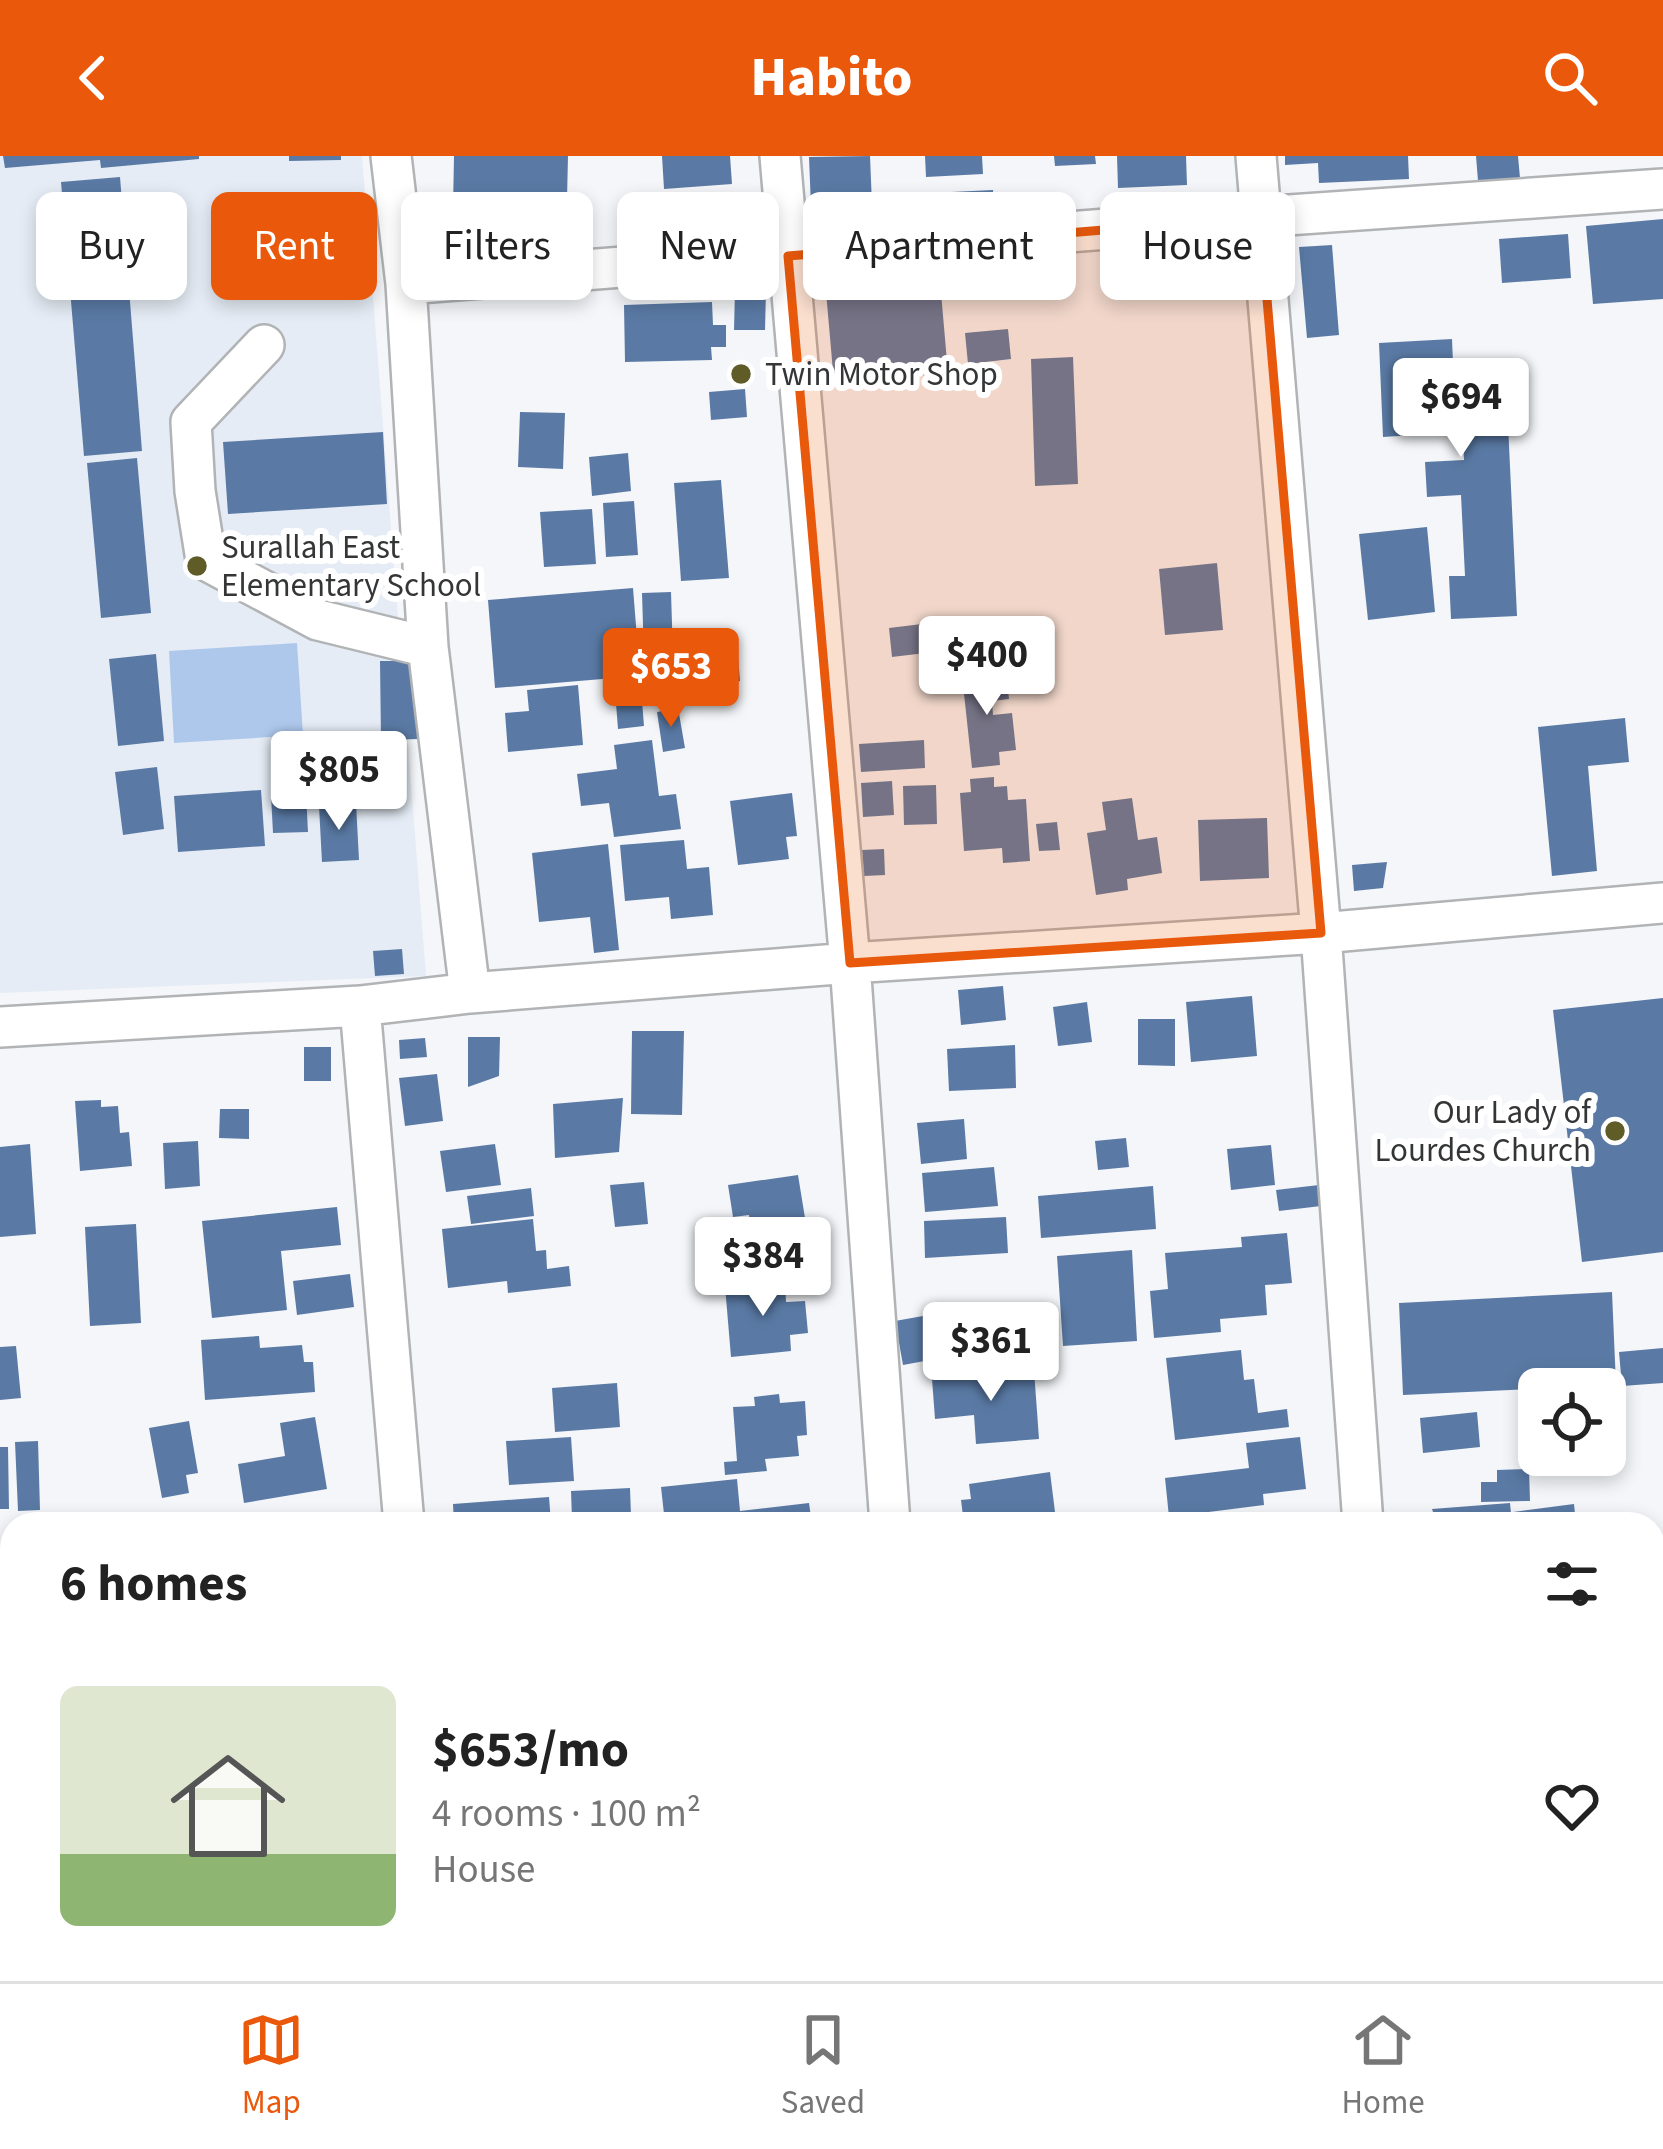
<!DOCTYPE html>
<meta charset="utf-8">
<style>
body{margin:0;font-family:"Source Sans 3",sans-serif;background:#f2f2f2;color:#222;height:100vh;display:flex;flex-direction:column;font-size:45px;white-space:nowrap}
*{box-sizing:border-box;margin:0}
p{font-size:39px;color:#767676}
.icon{flex:none;width:66px;height:66px;fill:none;stroke:currentColor;stroke-width:2;stroke-linecap:round;stroke-linejoin:round}
.map{position:relative;flex:1;overflow:hidden}
.side{position:absolute;left:0px;top:1356px;width:1665px;height:471px;display:flex;flex-direction:column;background:#fff;border-radius:36px 36px 0 0;box-shadow:0 6px 18px #0003}
.side>*{flex:none}
.guide{position:absolute;left:36px;top:36px;width:1593px;height:108px;display:flex;gap:24px}
.controls{position:absolute;left:1518px;top:1212px;display:grid;gap:24px}
.controls a{display:grid;place-items:center;width:108px;height:108px;border-radius:18px;background:#fff;box-shadow:0 6px 18px #0003;font-size:60px}
.price{position:absolute;translate:-50% -102px;padding:0 27px;border-radius:12px;background:#fff;color:#222;font-size:39px;line-height:78px;filter:drop-shadow(0 3px 6px #0008)}
.price::after{content:'';position:absolute;left:50%;top:72px;width:36px;height:27px;margin-left:-18px;background:inherit;clip-path:polygon(0 0,100% 0,50% 100%)}
.price.selected{background:#ea580c;color:#fff}
ul{padding:0;list-style:none}
li{display:flex;align-items:center;gap:36px;height:300px;padding:0 60px}
li+li{border-top:3px solid #e0e0e0}
li span{display:grid;place-items:center;flex:none;width:336px;height:240px;border-radius:18px;color:#555}
li>.icon{margin-inline-start:auto}
span .icon{width:144px;height:144px;fill:#fffc;stroke-width:1}
li b{font-size:51px}
h2{display:flex;justify-content:space-between;align-items:center;height:144px;padding:0 60px;font-size:51px}
.tag{padding:0 42px;border-radius:18px;background:#fff;box-shadow:0 6px 18px #0003;font-size:42px;line-height:108px}
.tag.selected{background:#ea580c;color:#fff}
header{display:flex;justify-content:space-between;align-items:center;height:156px;padding:0 60px;background:#ea580c;color:#fff;font-size:54px;font-weight:800}
.dock{display:flex;justify-content:space-around;align-items:center;height:168px;border-top:3px solid #e0e0e0;background:#fff;font-size:33px;color:#767676}
.dock a{display:grid;justify-items:center;gap:6px}
.dock .selected{color:#ea580c}
.map>svg:first-child{display:block}
.built{fill:#e5ecf5}
.green{fill:#aec8ec}
.building{fill:#5a7aa5}
.lines{fill:none;stroke-linecap:round;stroke-linejoin:round}
.minor-casing{stroke:#b1b3b5;stroke-width:44}
.minor{stroke:#fff;stroke-width:39}
.marked{fill:#e8590c;fill-opacity:0.2;stroke:#e8590c;stroke-width:9;stroke-linejoin:round}
.poi-dot{fill:#5f5c28;stroke:#fff;stroke-width:4.5}
.labels{text-anchor:middle;dominant-baseline:central;stroke-width:12;stroke-linejoin:round;paint-order:stroke}
.poi-label{font-size:33px;fill:#343536;stroke:#fff;text-anchor:start}
</style>
<header><svg class="icon" aria-label="back" viewBox="0 0 24 24"><path d="M15 5l-7 7 7 7"/></svg>Habito<svg class="icon" aria-label="search" viewBox="0 0 24 24"><circle cx="10" cy="10" r="6"/><path d="M15 15l6 6"/></svg></header>
<div class="map">
<svg width="1663" height="1825" viewBox="0 0 1663 1825">
<rect width="100%" height="100%" fill="#f4f6f9"/>
<!-- built -->
<path class="built" d="M0 0H362L426 820 0 837Z
M1663 1636V1817L1579 1825H1447L1446 1815H1653V1637Z"/>
<!-- green -->
<path class="green" d="M297 487 303 579 174 587 169 495Z"/>
<!-- building -->
<path class="building" d="M3 0H199V3L101 12 100 4 5 12Z
M289 0H341V4L289 5Z
M454 0H568L567 43 546 42 545 59 509 58V72H473V52H453Z
M662 0H730L732 28 664 33Z
M870 0 873 73 812 76 809 1Z
M925 0H982L983 18 926 21Z
M1054 0H1095L1096 8 1055 10Z
M1117 0H1186L1187 29 1118 32Z
M1285 0H1408L1409 23 1319 27 1318 7 1285 9Z
M1476 0H1518L1521 33 1479 37Z
M120 21 142 295 84 300 61 26Z
M993 34 994 61 912 65 910 38Z
M428 57H454V74H428Z
M1663 63V143L1593 148 1586 70Z
M1568 78 1571 122 1502 127 1499 83Z
M454 83 455 97 432 99 431 85Z
M1332 89 1339 179 1307 182 1299 91Z
M938 102 948 217 834 227 824 113Z
M735 134H766L765 174H734Z
M712 146 713 169H726V191H711L712 204 625 206 624 149Z
M1008 173 1011 203 968 208 965 177Z
M1452 183 1453 207 1505 204 1517 460 1451 463 1449 420H1465L1461 339 1427 341 1425 306 1464 304 1462 262 1428 264 1429 278 1383 281 1379 187Z
M1073 201 1078 328 1035 330 1031 203Z
M745 233 747 261 711 264 709 236Z
M520 256 565 257 563 313 518 311Z
M383 276 387 348 228 358 223 286Z
M628 297 631 335 592 340 589 301Z
M137 302 151 457 101 462 87 307Z
M721 324 729 422 681 425 674 327Z
M634 345 638 399 606 401 603 347Z
M592 353 596 408 544 411 540 356Z
M1427 371 1435 456 1368 464 1359 378Z
M1217 407 1223 474 1165 479 1159 413Z
M633 432 644 570 618 573 614 522 495 532 488 444Z
M671 436 674 532 645 533 642 437Z
M947 465 950 494 892 501 889 472Z
M737 490 740 525 688 529 685 494Z
M156 498 164 585 118 590 109 503Z
M380 505H417L419 583 381 584Z
M1006 515 1009 543 992 545 993 559 1012 557 1016 594 999 596 1000 609 972 612 962 519Z
M578 529 583 589 508 596 505 557 529 555 527 534Z
M678 552 685 592 663 596 657 556Z
M1625 562 1629 606 1588 610 1597 715 1552 720 1538 571Z
M652 584 659 640 676 638 681 673 614 681 609 647 581 650 577 618 617 613 614 589Z
M924 584 925 612 861 616 859 588Z
M157 611 164 673 123 679 115 616Z
M994 621V631L1007 630 1008 644 1026 643 1030 705 1003 707 1002 692 964 695 960 637 971 636 970 623Z
M892 625 894 659 863 661 861 627Z
M936 629 937 668 904 669 903 630Z
M261 634 265 690 178 696 174 640Z
M306 637 308 676 273 677 271 639Z
M792 637 797 680 786 681 789 703 738 709 730 645Z
M1132 642 1138 684 1157 681 1162 717 1127 723 1128 734 1096 739 1087 677 1106 674 1102 646Z
M356 647 359 704 322 706 319 650Z
M1267 662 1269 722 1200 725 1198 664Z
M1057 666 1060 694 1039 695 1036 668Z
M684 684 687 713 709 711 713 759 671 763 669 741 625 745 620 689Z
M608 688 619 794 594 797 590 761 539 766 532 697Z
M884 693 885 719 864 720 862 694Z
M1387 706 1383 732 1354 735 1352 709Z
M402 793 404 818 375 820 373 795Z
M1003 830 1006 864 961 869 958 834Z
M1252 840 1257 900 1191 906 1186 846Z
M1663 842V1096L1582 1106 1553 854Z
M1087 846 1092 886 1058 890 1053 851Z
M1138 863H1175V910L1138 909Z
M632 875H684L682 959 631 958Z
M468 881H500L499 920 468 931Z
M425 882 427 901 400 903 399 884Z
M1015 889 1016 932 949 935 947 893Z
M304 891H331V925H304Z
M437 918 443 965 405 970 399 922Z
M623 942 619 996 555 1002 553 948Z
M101 944V951L118 950 120 977 129 976 132 1010 80 1015 75 945Z
M220 953H249V983L219 982Z
M964 963 967 1003 921 1008 917 967Z
M1126 982 1129 1011 1098 1014 1095 985Z
M198 985 200 1030 165 1033 163 987Z
M30 988 36 1078 0 1081V991Z
M495 988 501 1029 446 1036 440 995Z
M1271 989 1275 1029 1231 1034 1227 993Z
M994 1011 998 1050 925 1056 922 1017Z
M798 1019 805 1062 750 1070 749 1059 733 1061 728 1029Z
M644 1026 648 1068 615 1071 610 1029Z
M1319 1029 1321 1050 1279 1055 1276 1034Z
M1153 1030 1156 1073 1041 1082 1038 1040Z
M531 1032 534 1060 471 1068 467 1040Z
M337 1051 341 1089 281 1095 287 1154 212 1162 202 1065Z
M1006 1061 1008 1097 925 1102 924 1065Z
M533 1063 536 1095 546 1094 547 1113 569 1110 571 1130 508 1137 507 1125 448 1132 442 1073Z
M136 1068 141 1167 90 1170 85 1071Z
M1287 1077 1292 1127 1265 1129 1267 1159 1220 1163 1221 1176 1154 1182 1150 1135 1168 1133 1165 1097 1242 1091 1241 1081Z
M765 1087 767 1111 732 1114 730 1090Z
M1132 1094 1137 1185 1063 1190 1057 1100Z
M350 1118 354 1151 297 1159 293 1125Z
M785 1125 786 1146 805 1145 808 1177 790 1179 791 1195 731 1201 725 1130Z
M1612 1136 1616 1229 1403 1239 1399 1147Z
M1047 1152 1050 1194 963 1201 960 1159Z
M923 1160 930 1204 903 1209 895 1165Z
M259 1180 260 1192 302 1189 304 1206H313L315 1236 205 1244 201 1184Z
M16 1190 21 1242 0 1244V1191Z
M1663 1192V1227L1622 1230 1619 1196Z
M1241 1194 1244 1224 1254 1223 1258 1257 1287 1253 1289 1271 1175 1284 1166 1202Z
M1034 1214 1039 1283 976 1288 974 1259 935 1263 932 1223Z
M617 1227 620 1271 555 1276 552 1232Z
M779 1238 780 1247 805 1245 807 1279 797 1280 799 1300 765 1303 767 1315 725 1319 724 1306 737 1305 733 1251 755 1250 754 1241Z
M1477 1256 1480 1291 1423 1297 1420 1262Z
M315 1261 327 1333 244 1347 238 1308 285 1300 280 1267Z
M189 1265 198 1317 186 1319 189 1337 162 1342 149 1272Z
M571 1281 574 1325 509 1329 506 1285Z
M1300 1281 1306 1333 1263 1338 1264 1349 1169 1361 1165 1322 1249 1312 1246 1287Z
M38 1285 40 1354 18 1355 15 1286Z
M0 1291H8L9 1353H0Z
M1529 1313 1530 1345 1481 1346V1326H1497V1314Z
M1050 1316 1055 1356 1039 1359 1040 1368H964L961 1344 971 1343 969 1328Z
M737 1323 740 1355 809 1347 812 1368H708L707 1363 665 1367 661 1331Z
M630 1332 631 1360 572 1363 571 1335Z
M549 1341 551 1367 454 1368 453 1348Z
M1510 1347 1512 1368H1437L1432 1353Z
M1574 1348 1576 1368H1514L1513 1356Z
M0 1424 12 1425V1462H0Z
M0 1620H12V1667H0Z
M12 1708V1776L0 1778V1709Z
M290 1815H324V1823L291 1824Z
M602 1815 603 1825H574L573 1816Z
M678 1819V1825H628V1820Z"/>
<g class="lines">
<defs>
<path id="minor" d="M391 0 406 128 428 491 470 837
M780 0 850 807 890 1368
M1256 0 1321 777 1363 1368
M406 128 1260 61 1663 33
M264 189 191 266 195 335 206 404 318 464 428 491
M360 850 404 1368
M0 871 360 850 470 837 850 807 1321 777 1663 747
M441 1815 442 1825
M922 1815 923 1825
M1396 1815 1397 1825"/>
</defs>
<!-- minor casing -->
<use href="#minor" class="minor-casing"/>
<!-- minor -->
<use href="#minor" class="minor"/>
</g>
<!-- marked area -->
<path class="marked" d="M1260 61 1321 777 850 807 788 100Z"/>
<!-- markers -->
<g class="poi-dot">
<circle cx="741" cy="218" r="12"/>
<circle cx="197" cy="410" r="12"/>
<circle cx="1615" cy="975" r="12"/>
</g>
<g class="labels">
<!-- poi labels -->
<g class="poi-label">
<text x="765" y="218">Twin Motor Shop</text>
<text x="221" y="391">Surallah East<tspan x="221" dy="38">Elementary School</tspan></text>
<text x="1591" y="956" text-anchor="end">Our Lady of<tspan x="1591" dy="38">Lourdes Church</tspan></text>
</g>
</g>
</svg>
<div class="controls">
<a><svg class="icon" aria-label="locate" viewBox="0 0 24 24"><circle cx="12" cy="12" r="6"/><path d="M12 2v4M12 18v4M2 12h4M18 12h4"/></svg></a>
</div>
<b class="price" style="left:1461px;top:304px">$694</b>
<b class="price" style="left:987px;top:562px">$400</b>
<b class="price selected" style="left:671px;top:574px">$653</b>
<b class="price" style="left:339px;top:677px">$805</b>
<b class="price" style="left:763px;top:1163px">$384</b>
<b class="price" style="left:991px;top:1248px">$361</b>
<div class="guide">
<a class="tag">Buy</a>
<a class="tag selected">Rent</a>
<a class="tag">Filters</a>
<a class="tag">New</a>
<a class="tag">Apartment</a>
<a class="tag">House</a>
</div>
<section class="side">
<h2>6 homes<svg class="icon" aria-label="filters" viewBox="0 0 24 24"><path d="M4 7h16M4 17h16"/><circle cx="9" cy="7" r="2"/><circle cx="15" cy="17" r="2"/></svg></h2>
<ul>
<li><span style="background:linear-gradient(#dfe7d0 70%,#8fb573 0)"><svg class="icon" aria-label="home" viewBox="0 0 24 24"><path d="M3 11l9-7 9 7M6 9v11h12V9"/></svg></span><div><b>$653/mo</b><p>4 rooms · 100 m²</p><p>House</p></div><svg class="icon" aria-label="heart" viewBox="0 0 24 24"><path d="M12 20l-8-8c-3-5 5-10 8-4 3-6 11-1 8 4z"/></svg></li>
</ul>
</section>
</div>
<nav class="dock">
<a class="selected"><svg class="icon" aria-label="map" viewBox="0 0 24 24"><path d="M3 6l6-2 6 2 6-2v14l-6 2-6-2-6 2zM9 4v14M15 6v14"/></svg>Map</a>
<a><svg class="icon" aria-label="saved" viewBox="0 0 24 24"><path d="M7 4h10v16l-5-4-5 4z"/></svg>Saved</a>
<a><svg class="icon" aria-label="home" viewBox="0 0 24 24"><path d="M3 11l9-7 9 7M6 9v11h12V9"/></svg>Home</a>
</nav>
